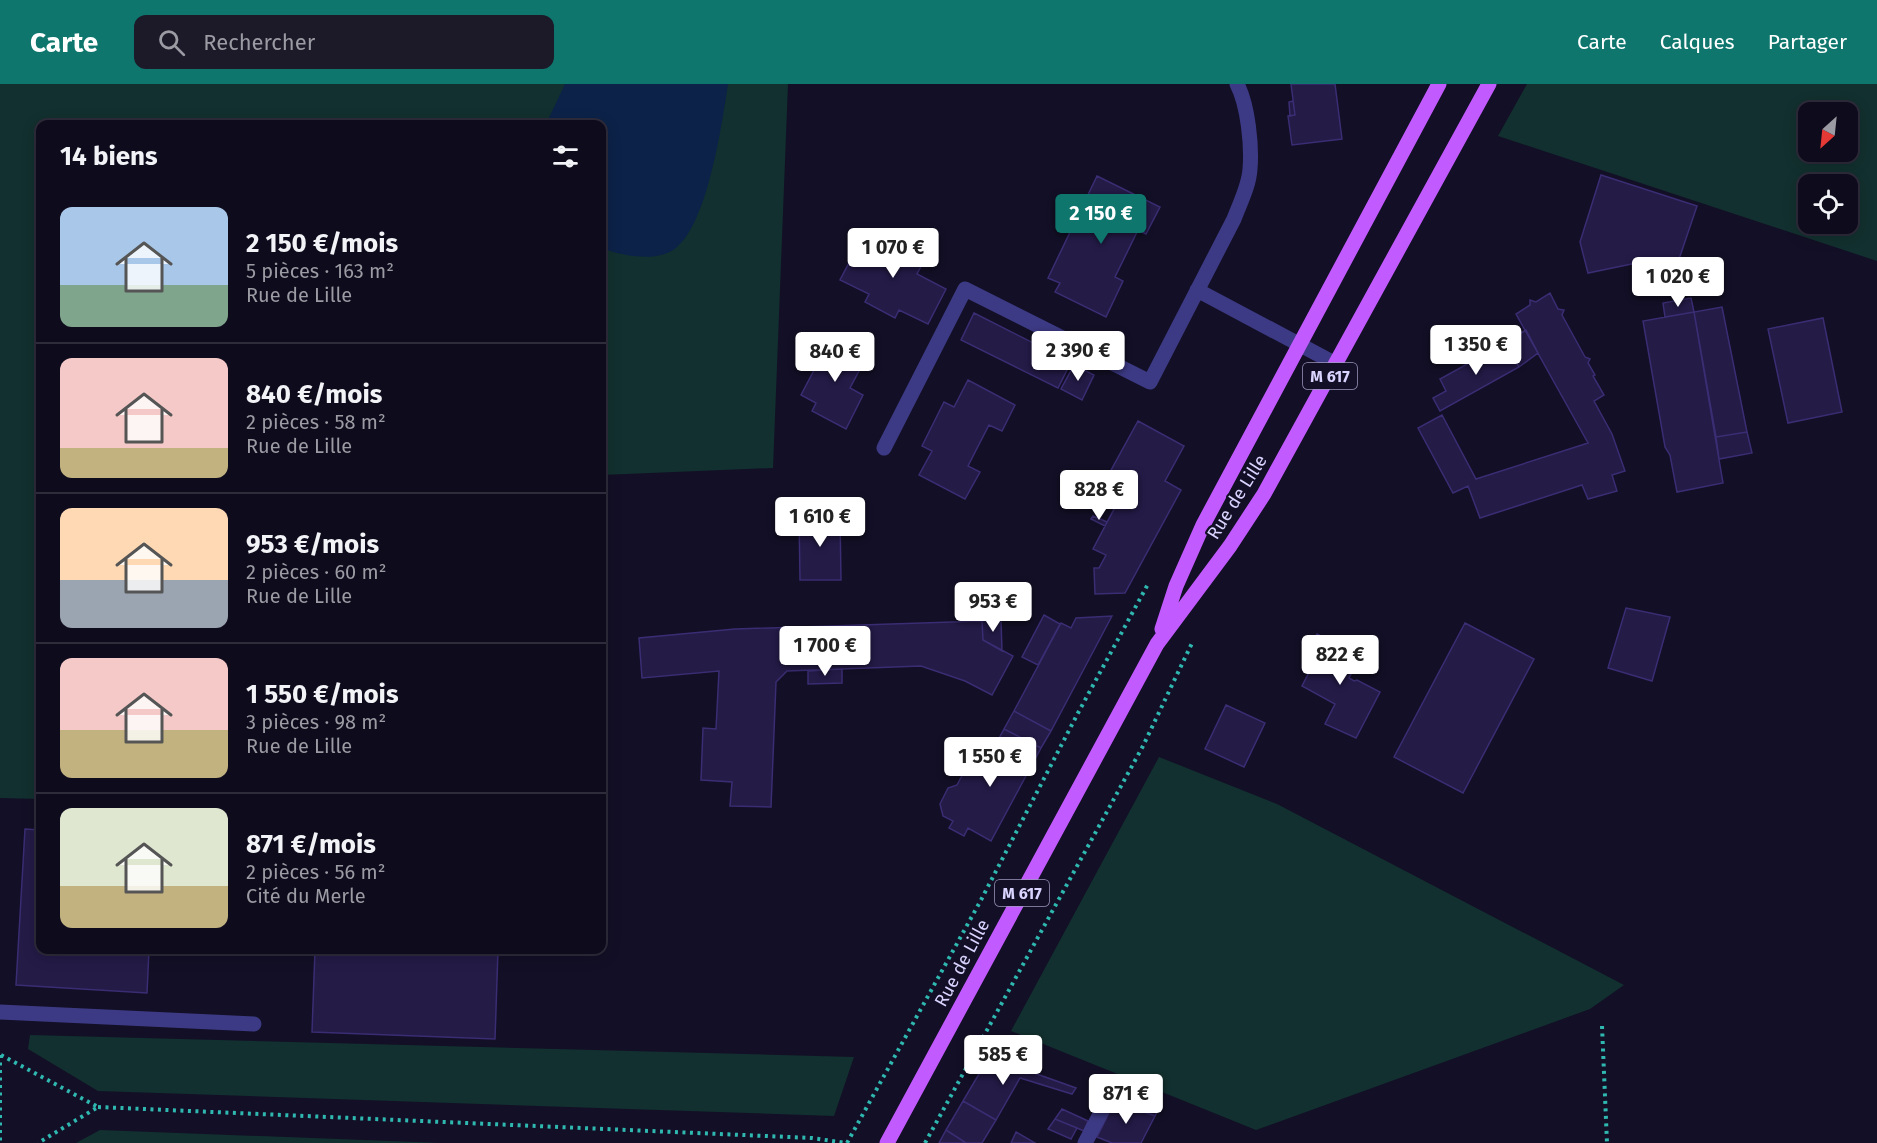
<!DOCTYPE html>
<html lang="fr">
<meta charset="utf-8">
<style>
body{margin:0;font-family:"Fira Sans",sans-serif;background:#1c1929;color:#f1f3f6;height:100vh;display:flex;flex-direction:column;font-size:22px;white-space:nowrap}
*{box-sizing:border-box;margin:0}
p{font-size:20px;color:#9b9ba3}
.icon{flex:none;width:33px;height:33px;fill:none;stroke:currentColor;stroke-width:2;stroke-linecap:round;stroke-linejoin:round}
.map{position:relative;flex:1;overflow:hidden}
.details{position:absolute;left:36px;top:36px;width:570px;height:834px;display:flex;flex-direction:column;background:#0e0b1c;border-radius:12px;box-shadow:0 3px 15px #0003,0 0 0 2px #2e2b3b}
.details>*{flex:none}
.needle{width:39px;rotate:207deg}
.fabs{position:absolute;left:1798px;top:18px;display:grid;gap:12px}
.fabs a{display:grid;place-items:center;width:60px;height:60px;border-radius:12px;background:#0e0b1c;box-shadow:0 3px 15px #0003,0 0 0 2px #2e2b3b;font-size:30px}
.price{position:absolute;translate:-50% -51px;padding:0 14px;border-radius:6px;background:#fff;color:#222;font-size:20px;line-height:39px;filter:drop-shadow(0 2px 3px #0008)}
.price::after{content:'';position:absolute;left:50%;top:36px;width:18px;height:14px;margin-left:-9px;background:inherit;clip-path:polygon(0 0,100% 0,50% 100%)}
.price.current{background:#0f766e;color:#fff}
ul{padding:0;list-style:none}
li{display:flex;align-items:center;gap:18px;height:150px;padding:0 24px}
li+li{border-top:2px solid #2e2b3b}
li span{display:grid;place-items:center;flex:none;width:168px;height:120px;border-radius:12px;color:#555}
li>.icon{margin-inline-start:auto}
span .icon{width:72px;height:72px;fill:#fffc;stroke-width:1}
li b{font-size:26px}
h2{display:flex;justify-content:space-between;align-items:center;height:72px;padding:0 24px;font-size:26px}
header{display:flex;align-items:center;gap:36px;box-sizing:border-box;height:84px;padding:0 30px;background:#0f766e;color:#fff}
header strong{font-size:28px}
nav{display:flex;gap:33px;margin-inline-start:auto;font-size:21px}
.search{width:420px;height:54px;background:#1c1929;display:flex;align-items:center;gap:15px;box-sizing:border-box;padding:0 21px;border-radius:12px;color:#9b9ba3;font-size:22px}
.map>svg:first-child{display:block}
.green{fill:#12302f;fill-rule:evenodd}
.water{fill:#0c2248}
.building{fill:#241b47;stroke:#3b2d73;stroke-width:1.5}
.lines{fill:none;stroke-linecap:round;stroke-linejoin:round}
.path{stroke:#2fb8b0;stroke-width:4;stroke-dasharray:3 4.5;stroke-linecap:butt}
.service{stroke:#3d3a85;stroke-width:15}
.minor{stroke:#3d3a85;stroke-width:15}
.primary{stroke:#c25bff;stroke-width:15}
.labels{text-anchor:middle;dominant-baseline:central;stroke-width:4.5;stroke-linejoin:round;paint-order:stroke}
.shield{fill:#130f26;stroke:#9e99be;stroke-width:1.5}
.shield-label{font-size:16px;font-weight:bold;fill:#d9d4ff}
.street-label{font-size:18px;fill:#d9d4ff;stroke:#130f26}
</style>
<header>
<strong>Carte</strong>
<div class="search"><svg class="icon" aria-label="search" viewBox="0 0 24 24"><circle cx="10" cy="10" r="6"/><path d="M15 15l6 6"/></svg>Rechercher</div>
<nav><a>Carte</a><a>Calques</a><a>Partager</a></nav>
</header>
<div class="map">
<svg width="1877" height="1059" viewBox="0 0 1877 1059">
<rect width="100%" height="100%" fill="#130f26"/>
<!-- green -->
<path class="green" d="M0 0H788L773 384 602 391V40H40V715L0 714Z
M1527 0H1877V177L1498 52ZM1848 28V68H1809V28ZM1848 100V140H1809V100Z
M1159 673 1277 720 1624 901 1590 925 1256 1046 1011 947Z
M30 951 854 973 834 1032 98 1007 28 965Z
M100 1046 442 1059H76Z"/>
<!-- water -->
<path class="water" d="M565 0H728C722 40 708 138 676 164 657 179 622 172 602 164V40H546Z"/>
<!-- building -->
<path class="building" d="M1291 0H1335L1342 55 1292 61 1288 32 1295 31Z
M1293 17 1295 31 1290 32 1289 18Z
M1601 91 1697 122 1675 187 1646 177 1588 189 1580 158Z
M1097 92 1160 123 1146 150 1138 146 1115 193 1123 197 1106 233 1055 208 1060 199 1048 194Z
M864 150 893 165 897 156 927 171 917 190 946 205 928 240 899 226 895 234 865 218 869 210 840 196Z
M1550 209 1558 225 1564 226 1562 231 1585 273 1590 275 1588 279 1595 291 1593 292 1604 311 1594 317 1612 350 1625 387 1612 391 1617 407 1588 415 1582 401 1480 434 1468 402 1453 409 1418 344 1442 331 1476 395 1588 359 1516 230 1530 221V216L1536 218Z
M1691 214 1694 228 1665 233 1663 219Z
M1722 223 1747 348 1716 353 1694 228Z
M1694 228 1723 399 1677 408 1670 371 1665 363 1643 237Z
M974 229 1071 278 1058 304 961 256Z
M1823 234 1842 328 1788 339 1768 245Z
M1526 246 1538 269 1519 283 1505 259Z
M833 250 863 266 854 284 859 287 850 304 863 311 846 345 812 327 816 319 801 311Z
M1505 259 1519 283 1440 327 1433 314 1446 307 1440 295Z
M1074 281 1094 291 1082 316 1061 305Z
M968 296 1015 321 1002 347 989 341 968 382 980 388 965 415 919 391 932 367 922 362 944 318 954 323Z
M1138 337 1184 362 1165 397 1181 406 1125 509 1095 510 1094 484H1099L1106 471 1093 465 1123 408 1104 399Z
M1747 348 1752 369 1719 375 1716 353Z
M840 431 841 496H800L799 432Z
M1093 432 1107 438 1105 442 1091 435Z
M1626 524 1670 533 1652 597 1608 584Z
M1044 531 1060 540 1038 581 1022 573Z
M1112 532 1051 647 1014 627 1061 539 1071 544 1076 534Z
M1001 536 1002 567 983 556 982 537Z
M982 537 983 556 1013 572 992 611 965 597 921 582 787 587 776 598 771 723 730 722 732 698 701 696 703 644 716 645 719 587 642 594 639 554 735 545Z
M1465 539 1534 575 1463 709 1394 673Z
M1317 550 1360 573 1349 594 1354 597 1357 596 1380 608 1356 654 1325 640 1335 620 1302 602 1317 573 1307 568Z
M842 585V599L808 600V587Z
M1226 621 1265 639 1244 683 1205 665Z
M1014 627 1051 647 1041 664 1004 645Z
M1004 645 1041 664 991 757 968 744 964 752 949 744 953 737 943 732 940 720 948 704 957 701 965 686 968 688 970 684 975 682 982 686Z
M25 745 40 746V866H149L147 909 16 901Z
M315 866H498L495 955 312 948Z
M989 973 1076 1004 1072 1010 1020 994 996 1036 963 1017Z
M1122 1003 1160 1014V1022L1155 1032 1115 1017Z
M963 1017 996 1036 982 1059H966L946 1046Z
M1115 1017 1155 1032 1141 1059H1112L1097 1053Z
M1062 1025 1088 1037 1084 1047 1055 1035Z
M1055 1035 1077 1044 1071 1055 1048 1045Z
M946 1046 966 1059H939Z
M1016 1048 1035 1059H1011Z"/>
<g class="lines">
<!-- path -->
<path class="path" d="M1602 942 1607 1059
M0 971V1059
M1 971 98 1023 38 1059
M98 1023 812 1054 846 1059
M847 1059 981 816 1078 629 1148 500
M925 1059 1143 662 1193 557"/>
<!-- service -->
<path class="service" d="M0 928 254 940"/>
<!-- minor -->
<path class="minor" d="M1197 206 1336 280
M884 364 965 205 1150 298 1234 135C1240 119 1249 102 1250 85 1252 62 1248 21 1237 0
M1085 1059 1117 998"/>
<!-- primary -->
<path class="primary" d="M1162 545 1176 502 1203 441 1439 0
M887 1059 1157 560 1230 462 1264 410 1489 0"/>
</g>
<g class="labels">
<!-- shield labels -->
<g class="shield">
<rect x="1303" y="279" width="54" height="26" rx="4.5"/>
<rect x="995" y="796" width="54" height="26" rx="4.5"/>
</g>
<g class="shield-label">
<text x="1330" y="292">M 617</text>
<text x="1022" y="809">M 617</text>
</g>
<!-- street labels -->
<g class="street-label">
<text transform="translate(1237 413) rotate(-58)">Rue de Lille</text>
<text transform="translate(962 879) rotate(-62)">Rue de Lille</text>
</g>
</g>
</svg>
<div class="fabs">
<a><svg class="needle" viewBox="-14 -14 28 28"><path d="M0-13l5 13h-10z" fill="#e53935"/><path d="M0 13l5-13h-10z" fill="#9b9ba3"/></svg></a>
<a><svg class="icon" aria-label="locate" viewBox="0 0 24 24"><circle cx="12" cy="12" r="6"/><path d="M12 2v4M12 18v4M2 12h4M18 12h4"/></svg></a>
</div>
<b class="price current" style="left:1101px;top:161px">2 150 €</b>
<b class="price" style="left:893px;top:195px">1 070 €</b>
<b class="price" style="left:1678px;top:224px">1 020 €</b>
<b class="price" style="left:1476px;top:292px">1 350 €</b>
<b class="price" style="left:1078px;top:298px">2 390 €</b>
<b class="price" style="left:835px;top:299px">840 €</b>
<b class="price" style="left:1099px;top:437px">828 €</b>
<b class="price" style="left:820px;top:464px">1 610 €</b>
<b class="price" style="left:993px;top:549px">953 €</b>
<b class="price" style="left:825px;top:593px">1 700 €</b>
<b class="price" style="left:1340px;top:602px">822 €</b>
<b class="price" style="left:990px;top:704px">1 550 €</b>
<b class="price" style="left:1003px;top:1002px">585 €</b>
<b class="price" style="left:1126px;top:1041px">871 €</b>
<section class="details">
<h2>14 biens<svg class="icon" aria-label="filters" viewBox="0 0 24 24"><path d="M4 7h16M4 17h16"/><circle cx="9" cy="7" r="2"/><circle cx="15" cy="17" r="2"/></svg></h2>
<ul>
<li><span style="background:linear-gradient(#a9c7e8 65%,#7fa58c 0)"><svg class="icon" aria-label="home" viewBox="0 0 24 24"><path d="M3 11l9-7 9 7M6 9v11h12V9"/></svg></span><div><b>2 150 €/mois</b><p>5 pièces · 163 m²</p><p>Rue de Lille</p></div></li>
<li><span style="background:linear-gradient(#f6c9c9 75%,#c2b280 0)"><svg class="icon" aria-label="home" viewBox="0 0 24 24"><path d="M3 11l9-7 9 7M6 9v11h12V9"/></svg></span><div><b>840 €/mois</b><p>2 pièces · 58 m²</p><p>Rue de Lille</p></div></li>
<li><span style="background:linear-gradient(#ffd9b3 60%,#9aa5b1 0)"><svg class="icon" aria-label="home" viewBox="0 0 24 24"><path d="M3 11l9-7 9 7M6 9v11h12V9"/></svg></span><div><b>953 €/mois</b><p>2 pièces · 60 m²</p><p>Rue de Lille</p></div></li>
<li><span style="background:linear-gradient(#f6c9c9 60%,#c2b280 0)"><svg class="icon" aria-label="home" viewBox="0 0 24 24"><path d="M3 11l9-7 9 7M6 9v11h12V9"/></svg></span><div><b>1 550 €/mois</b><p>3 pièces · 98 m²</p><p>Rue de Lille</p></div></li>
<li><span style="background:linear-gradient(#dfe7d0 65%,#c2b280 0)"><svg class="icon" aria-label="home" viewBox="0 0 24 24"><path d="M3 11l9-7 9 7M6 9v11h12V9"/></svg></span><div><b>871 €/mois</b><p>2 pièces · 56 m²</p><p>Cité du Merle</p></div></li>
</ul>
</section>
</div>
